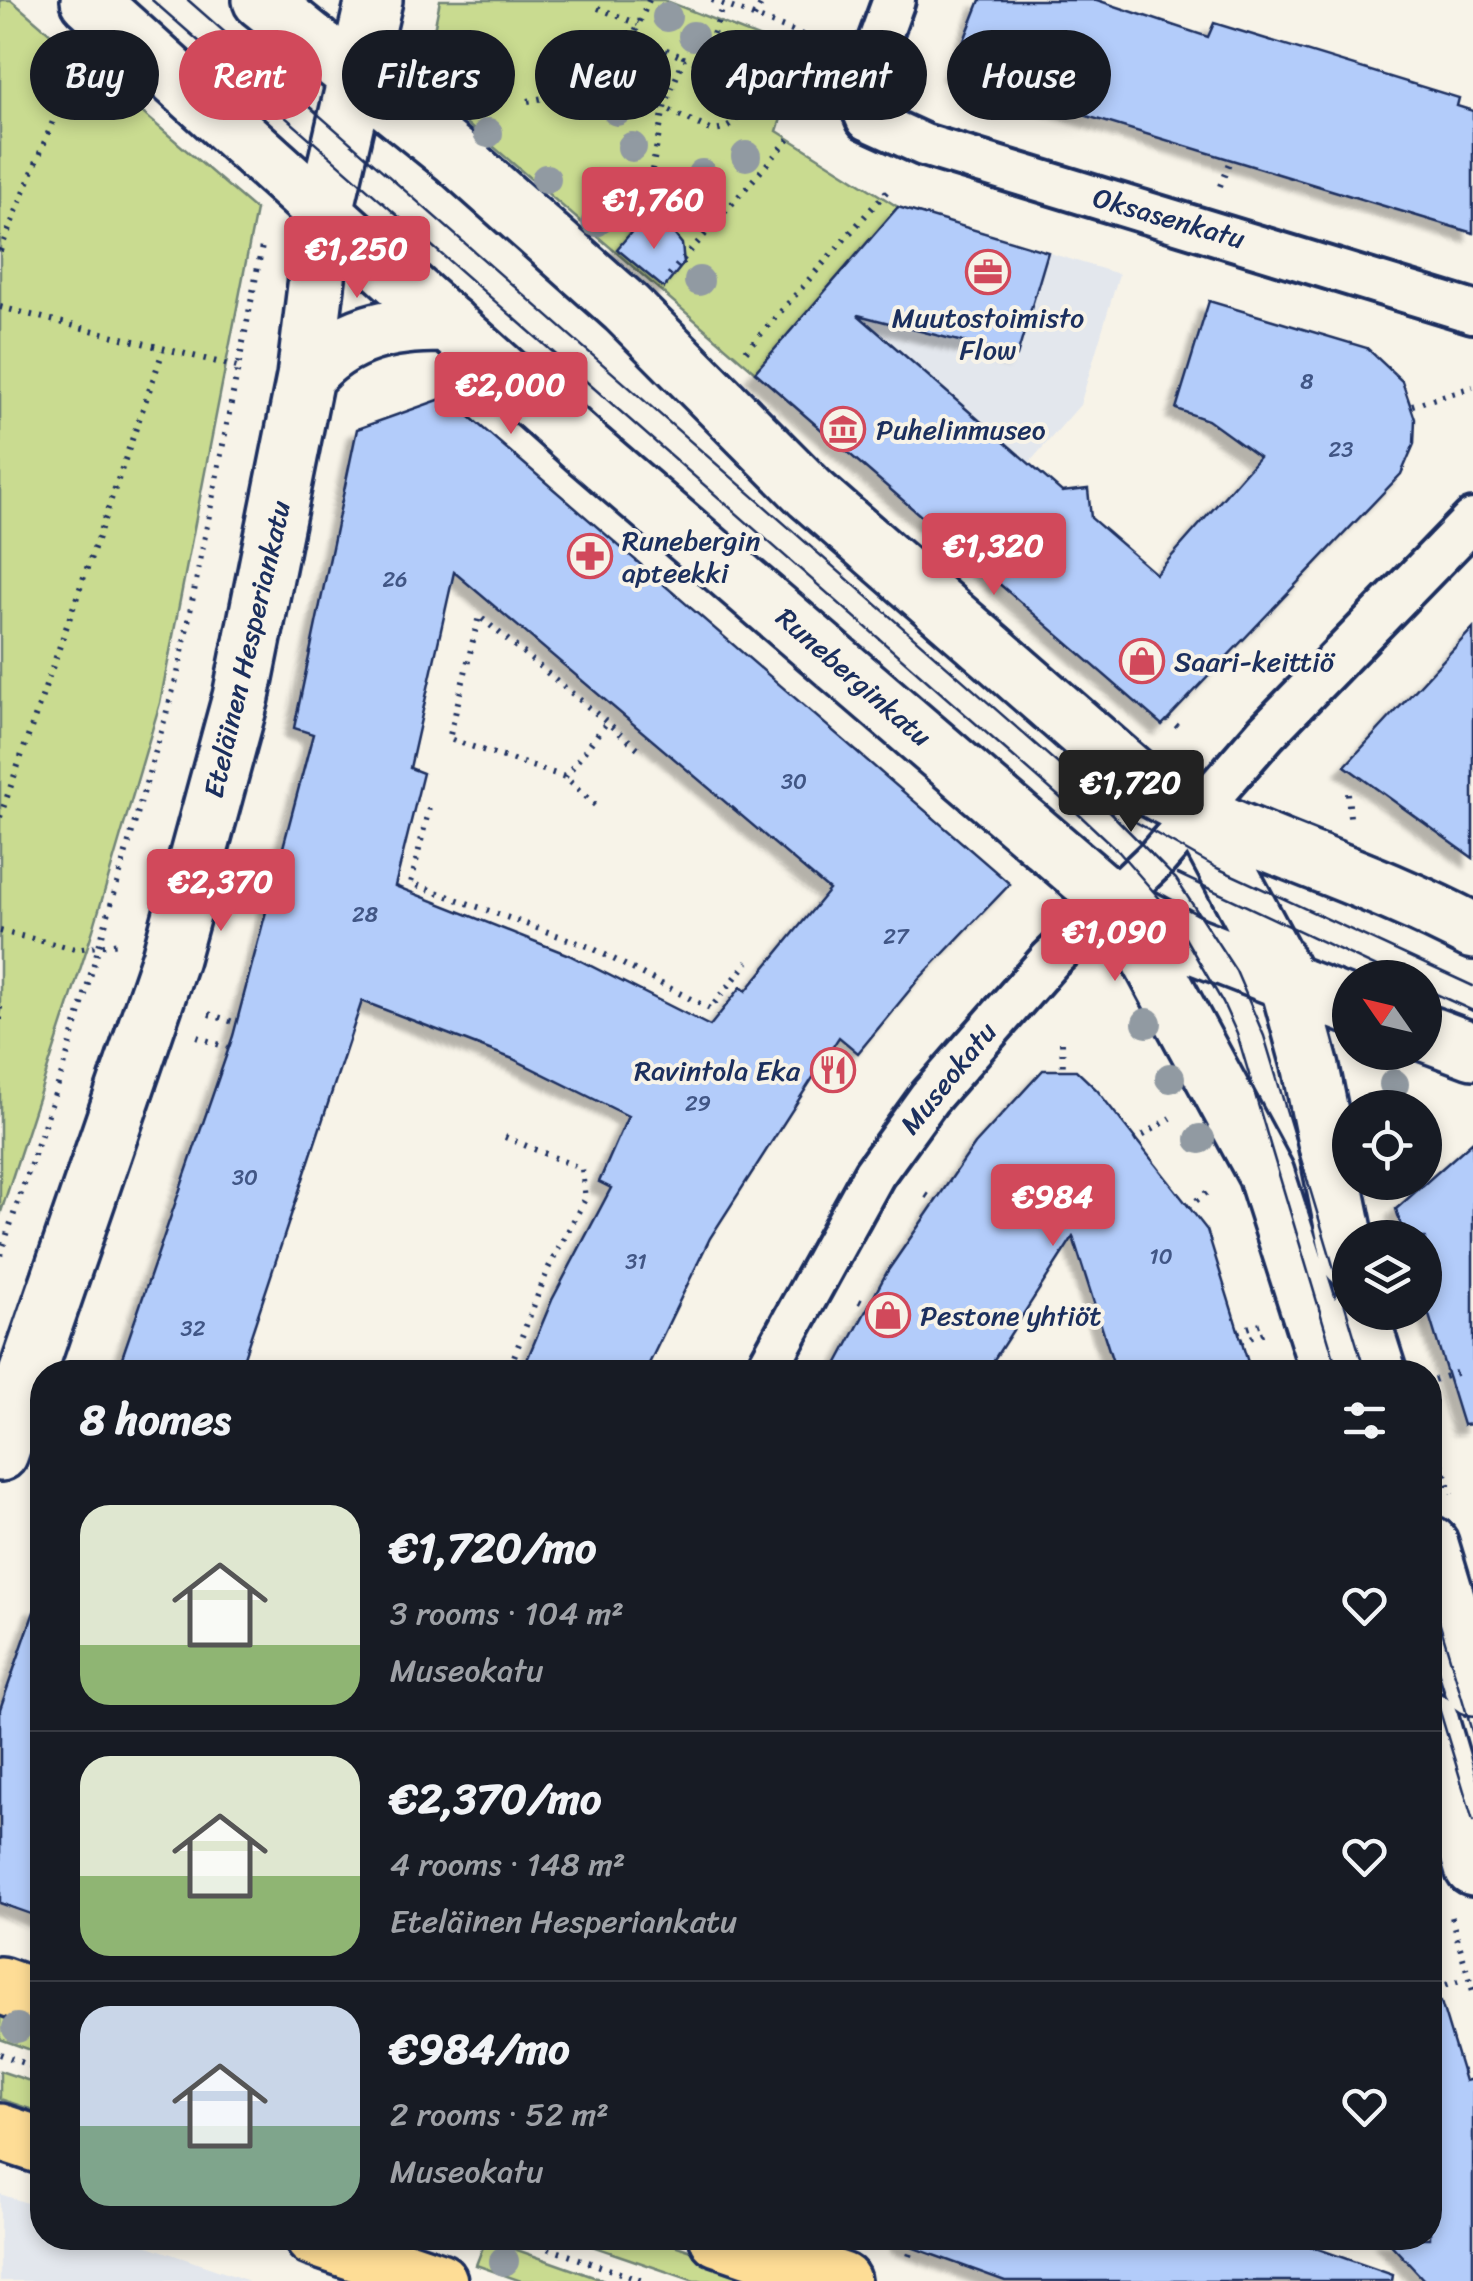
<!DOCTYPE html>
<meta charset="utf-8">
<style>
body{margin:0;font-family:Sriracha,sans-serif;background:#20242c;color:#f1f3f6;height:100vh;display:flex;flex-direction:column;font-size:38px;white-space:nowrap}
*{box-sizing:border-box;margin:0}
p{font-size:32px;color:#9ea1a6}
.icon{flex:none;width:55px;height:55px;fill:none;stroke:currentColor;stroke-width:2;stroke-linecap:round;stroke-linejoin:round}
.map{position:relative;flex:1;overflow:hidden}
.panel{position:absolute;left:30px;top:1360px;width:1412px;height:890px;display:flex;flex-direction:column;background:#171b24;border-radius:40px;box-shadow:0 5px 15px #0003}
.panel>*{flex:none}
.hud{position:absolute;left:30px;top:30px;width:1415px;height:90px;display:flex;gap:20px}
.needle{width:65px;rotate:304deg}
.tools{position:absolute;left:1332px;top:960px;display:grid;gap:20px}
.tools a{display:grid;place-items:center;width:110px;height:110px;border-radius:50%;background:#171b24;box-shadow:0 5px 15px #0003;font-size:50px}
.price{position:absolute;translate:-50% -85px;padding:0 22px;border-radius:10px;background:#d1495b;color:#fff;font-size:32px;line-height:65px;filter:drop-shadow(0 2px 5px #0008)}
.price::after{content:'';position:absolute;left:50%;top:60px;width:30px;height:22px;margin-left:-15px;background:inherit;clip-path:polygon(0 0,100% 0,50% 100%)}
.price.current{background:#222;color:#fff}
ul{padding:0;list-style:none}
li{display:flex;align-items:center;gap:30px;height:250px;padding:0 50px}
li+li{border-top:2px solid #363941}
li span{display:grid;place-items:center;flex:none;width:280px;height:200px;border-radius:30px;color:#555}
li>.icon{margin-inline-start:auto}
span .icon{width:120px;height:120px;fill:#fffc;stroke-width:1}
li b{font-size:42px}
h2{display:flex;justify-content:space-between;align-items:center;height:120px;padding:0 50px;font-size:42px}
.pill{padding:0 35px;border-radius:45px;background:#171b24;box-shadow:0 5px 15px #0003;font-size:35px;line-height:90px}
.pill.current{background:#d1495b;color:#fff}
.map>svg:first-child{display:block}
.built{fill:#e3e7ed}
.green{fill:#c9db90;stroke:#728577;stroke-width:2.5}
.building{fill:#b3ccfa;stroke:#1b2f5e;stroke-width:2.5;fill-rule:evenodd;filter:url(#shadow)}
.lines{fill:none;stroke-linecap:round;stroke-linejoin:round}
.street-casing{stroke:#1b2f5e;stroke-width:48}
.secondary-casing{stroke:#1b2f5e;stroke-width:62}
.primary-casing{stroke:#1b2f5e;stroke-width:62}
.path{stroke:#1b2f5e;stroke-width:6;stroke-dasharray:2.5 8;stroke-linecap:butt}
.street{stroke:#f7f3e8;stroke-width:40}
.secondary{stroke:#f7f3e8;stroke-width:55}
.primary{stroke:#fedd96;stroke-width:55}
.tram{stroke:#1b2f5e;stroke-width:2.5}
.tree{fill:#919aa2}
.labels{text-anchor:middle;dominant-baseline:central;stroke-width:8;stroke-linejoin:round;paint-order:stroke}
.number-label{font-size:22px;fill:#415685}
.street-label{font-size:28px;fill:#1b2f5e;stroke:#f7f3e8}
.poi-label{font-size:28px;fill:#1b2f5e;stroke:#f7f3e8;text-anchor:start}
</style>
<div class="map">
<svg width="1473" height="2281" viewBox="0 0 1473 2281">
<defs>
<filter id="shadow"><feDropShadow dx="-9" dy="9" stdDeviation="2.5" flood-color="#0004"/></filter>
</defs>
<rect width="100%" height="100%" fill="#f7f3e8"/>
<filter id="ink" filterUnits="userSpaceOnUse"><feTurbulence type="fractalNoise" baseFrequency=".01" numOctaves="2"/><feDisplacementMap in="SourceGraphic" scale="20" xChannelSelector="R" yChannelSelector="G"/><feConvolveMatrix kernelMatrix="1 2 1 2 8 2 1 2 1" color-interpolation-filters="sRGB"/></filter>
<g filter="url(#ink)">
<!-- built -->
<path class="built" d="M898 207 1119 274 1080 405 956 546 755 372Z
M0 2194 42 2208V2238H125L249 2281H0Z"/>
<!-- green -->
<path class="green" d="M0 0H11L256 210 160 703 93 930 0 1215Z
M440 0H664L794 51 790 62 797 69 777 131 898 207 755 372 423 86Z
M0 2009 42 2024V2054L0 2039Z
M0 2071 42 2085V2113L0 2099Z
M569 2238H654L778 2281H694Z
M486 2239 605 2281H521L476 2265Z"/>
<!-- building -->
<path class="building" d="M980 0H1097L1208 37 1214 23 1459 98 1457 106 1473 111V233L968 80V75L952 71Z
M898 207 1048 252 1017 356 858 315 1062 492 1088 489 1091 518 1156 574 1259 457 1208 420 1176 409 1209 301 1367 348 1402 381 1415 419 1414 444 1401 474 1162 725 755 372Z
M639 223 668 226 682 244 684 263 664 288 617 249Z
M447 397 1010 884 918 980 858 1053 839 1037 710 1238 645 1372H522L552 1300 611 1188 599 1182 628 1116 513 1059 362 1001 241 1366 229 1362 224 1372H117L233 1036 313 734 294 728 357 429ZM454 572 829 890 746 991 741 987 710 1026 569 955 395 886 423 773 410 768Z
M1473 628V858L1345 766Z
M1043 1070H1076L1097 1090 1207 1230 1251 1372H1116L1073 1237 986 1372H833L887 1272 975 1144Z
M1473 1141V1424L1463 1425 1425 1302V1238H1405L1396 1209Z
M36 1606 42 1607V1918L0 1903V1709Z
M1441 2002 1465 2081 1473 2079V2281H1425L1385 2238H1430V2003Z
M901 2238H1287L1393 2275 1392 2281H1005L900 2243Z"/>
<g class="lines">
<defs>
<path id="street" d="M894 0 858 98 867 119 924 145 1473 312
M765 1372 874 1174 929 1098 1050 960 1157 858 1266 733 1473 520"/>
<path id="secondary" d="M89 0 586 448 1114 902 1193 945 1350 1006
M261 0 455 156 626 308 810 493 1143 784C1248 844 1366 874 1473 931
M305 377C343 332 392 323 449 324
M1198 815 1288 983 1311 1068 1350 1260
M1118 909 1146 952 1266 1174 1329 1372
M1425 1033 1473 1051
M1359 1312 1378 1372
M0 1453 170 958 241 697 305 377 325 212 374 0
M1430 1544 1473 1687
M1430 1720 1473 1868"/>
<path id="primary" d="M0 1985 42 2000
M0 2132 42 2146
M313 2238 439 2281
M718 2238 842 2281"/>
</defs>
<!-- street casing -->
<use href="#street" class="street-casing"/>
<!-- secondary casing -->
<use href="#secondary" class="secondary-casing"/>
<!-- primary casing -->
<use href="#primary" class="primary-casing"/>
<!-- path -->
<path class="path" d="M649 0 634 35 684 58
M712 0 823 43
M598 8 638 24
M754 17 763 1
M613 84 713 131C735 129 740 116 746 96L734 77 702 64
M528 101 613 84 634 35
M1220 186 1230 160
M646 201 664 108 684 58 702 64 724 5
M0 251 78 60
M669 275 791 137
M0 307 237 367
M746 351 887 191
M1412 405 1473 387
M1168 718 1178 727
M565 777 607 722
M1348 793 1350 817
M595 805 565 777 449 739 479 616 639 749
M429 808 411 883 590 947 710 1009 748 962
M0 817 163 351
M0 931 75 949 120 943
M0 1007V1021
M209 1014 236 1023
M197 1037 229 1048
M1062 1042 1063 1070
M505 1137 582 1169 585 1199 548 1269 508 1372
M1134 1141 1171 1118
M926 1195 935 1201
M1188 1207 1211 1189
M0 1255 64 1067 178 673 263 241
M859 1301 869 1306
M1238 1331 1260 1324
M1241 1341 1264 1333
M1434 1380 1462 1371
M1430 1423 1451 1494
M1451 1917 1473 1991
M1436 1988 1458 1981
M0 2054 42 2070
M1462 2072 1473 2068
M1472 2107H1473
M519 2238 643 2281
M909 2256 912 2247"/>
<!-- street -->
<use href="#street" class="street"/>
<!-- secondary -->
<use href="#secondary" class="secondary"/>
<!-- primary -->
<use href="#primary" class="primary"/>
<!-- tram -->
<path class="tram" d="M152 0 1072 808 1119 852 1167 907 1223 1003 1237 1034 1338 1372
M188 0 1090 792 1176 879 1236 971 1264 1036 1365 1372
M1132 820 1217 868 1473 986
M1178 874 1400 978
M1425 989 1473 1011
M1430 1591 1473 1735
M1430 1678 1473 1821"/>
</g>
<!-- trees -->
<g class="tree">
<circle cx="667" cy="17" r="15"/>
<circle cx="693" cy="36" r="15"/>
<circle cx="592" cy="44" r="15"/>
<circle cx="437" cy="83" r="15"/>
<circle cx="617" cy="111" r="15"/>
<circle cx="488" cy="133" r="15"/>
<circle cx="632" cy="147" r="15"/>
<circle cx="746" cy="156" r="15"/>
<circle cx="702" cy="174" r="15"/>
<circle cx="546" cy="179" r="15"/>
<circle cx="701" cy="212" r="15"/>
<circle cx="596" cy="222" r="15"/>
<circle cx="699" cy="281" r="15"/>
<circle cx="1147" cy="1023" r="15"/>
<circle cx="1170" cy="1078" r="15"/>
<circle cx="1394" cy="1084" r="15"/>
<circle cx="1200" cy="1139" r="15"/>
<circle cx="17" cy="2028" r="15"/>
<circle cx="504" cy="2261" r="15"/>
</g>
</g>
<!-- icons -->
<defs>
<symbol id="office-ring" viewBox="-11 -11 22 22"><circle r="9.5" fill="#f7f3e8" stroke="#d1495b" stroke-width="1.5"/><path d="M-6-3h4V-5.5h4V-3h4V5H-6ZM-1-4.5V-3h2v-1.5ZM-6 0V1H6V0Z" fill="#d1495b"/></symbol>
<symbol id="museum-ring" viewBox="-11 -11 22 22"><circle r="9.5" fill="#f7f3e8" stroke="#d1495b" stroke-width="1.5"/><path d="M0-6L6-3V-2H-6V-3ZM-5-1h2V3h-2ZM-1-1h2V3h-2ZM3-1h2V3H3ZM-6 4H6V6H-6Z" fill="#d1495b"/></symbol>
<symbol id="pharmacy-ring" viewBox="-11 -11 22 22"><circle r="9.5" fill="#f7f3e8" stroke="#d1495b" stroke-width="1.5"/><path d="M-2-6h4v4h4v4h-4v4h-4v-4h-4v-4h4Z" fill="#d1495b"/></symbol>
<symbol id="shop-ring" viewBox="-11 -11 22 22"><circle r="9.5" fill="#f7f3e8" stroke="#d1495b" stroke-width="1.5"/><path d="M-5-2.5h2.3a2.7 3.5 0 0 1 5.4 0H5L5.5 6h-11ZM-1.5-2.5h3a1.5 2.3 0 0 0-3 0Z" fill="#d1495b"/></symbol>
<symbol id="restaurant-ring" viewBox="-11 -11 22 22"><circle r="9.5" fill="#f7f3e8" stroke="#d1495b" stroke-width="1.5"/><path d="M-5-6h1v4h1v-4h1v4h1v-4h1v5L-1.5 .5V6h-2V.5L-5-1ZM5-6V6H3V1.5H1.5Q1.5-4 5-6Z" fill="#d1495b"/></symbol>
</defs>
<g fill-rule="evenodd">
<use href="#office-ring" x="963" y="247" width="50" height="50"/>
<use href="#museum-ring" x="818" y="404" width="50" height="50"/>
<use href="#pharmacy-ring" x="565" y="531" width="50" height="50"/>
<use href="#shop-ring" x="1117" y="636" width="50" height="50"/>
<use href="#restaurant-ring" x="808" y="1045" width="50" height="50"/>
<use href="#shop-ring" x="863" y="1290" width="50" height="50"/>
</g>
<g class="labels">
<!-- number labels -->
<g class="number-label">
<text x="1307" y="381">8</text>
<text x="1341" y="449">23</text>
<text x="395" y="579">26</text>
<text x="794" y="781">30</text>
<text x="365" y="914">28</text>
<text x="896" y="936">27</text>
<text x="698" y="1103">29</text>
<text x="245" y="1177">30</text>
<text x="1161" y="1256">10</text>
<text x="636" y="1261">31</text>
<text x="193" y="1328">32</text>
</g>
<!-- street labels -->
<g class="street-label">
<text transform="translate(1169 218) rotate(16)">Oksasenkatu</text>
<text transform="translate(247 649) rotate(-77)">Eteläinen Hesperiankatu</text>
<text transform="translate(854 677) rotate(41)">Runeberginkatu</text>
<text transform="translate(948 1078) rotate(-51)">Museokatu</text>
</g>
<!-- poi labels -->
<g class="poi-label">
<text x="988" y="317" text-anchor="middle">Muutostoimisto<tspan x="988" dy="32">Flow</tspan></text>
<text x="876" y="429">Puhelinmuseo</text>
<text x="622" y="540">Runebergin<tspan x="622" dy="32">apteekki</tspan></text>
<text x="1174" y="661">Saari-keittiö</text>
<text x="800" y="1070" text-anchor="end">Ravintola Eka</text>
<text x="920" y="1315">Pestone yhtiöt</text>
</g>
</g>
</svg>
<div class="tools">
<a><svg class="needle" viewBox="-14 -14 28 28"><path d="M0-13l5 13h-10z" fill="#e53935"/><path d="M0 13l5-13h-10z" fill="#9ea1a6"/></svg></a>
<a><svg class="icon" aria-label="locate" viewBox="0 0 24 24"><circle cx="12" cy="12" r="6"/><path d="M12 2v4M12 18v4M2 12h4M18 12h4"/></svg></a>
<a><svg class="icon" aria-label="layers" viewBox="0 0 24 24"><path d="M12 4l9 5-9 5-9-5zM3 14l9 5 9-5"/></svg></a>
</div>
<b class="price" style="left:654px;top:252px">€1,760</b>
<b class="price" style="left:357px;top:301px">€1,250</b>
<b class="price" style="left:511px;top:437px">€2,000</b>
<b class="price" style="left:994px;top:598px">€1,320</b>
<b class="price current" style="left:1131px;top:835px">€1,720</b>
<b class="price" style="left:221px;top:934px">€2,370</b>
<b class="price" style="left:1115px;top:984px">€1,090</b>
<b class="price" style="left:1053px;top:1249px">€984</b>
<div class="hud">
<a class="pill">Buy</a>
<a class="pill current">Rent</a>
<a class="pill">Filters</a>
<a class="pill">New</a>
<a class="pill">Apartment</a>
<a class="pill">House</a>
</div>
<section class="panel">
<h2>8 homes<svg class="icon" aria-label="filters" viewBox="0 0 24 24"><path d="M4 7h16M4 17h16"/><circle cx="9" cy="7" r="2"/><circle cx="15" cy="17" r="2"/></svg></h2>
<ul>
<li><span style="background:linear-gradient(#dfe7d0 70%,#8fb573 0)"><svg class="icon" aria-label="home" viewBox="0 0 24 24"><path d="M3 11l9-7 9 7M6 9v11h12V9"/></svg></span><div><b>€1,720/mo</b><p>3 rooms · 104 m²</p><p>Museokatu</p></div><svg class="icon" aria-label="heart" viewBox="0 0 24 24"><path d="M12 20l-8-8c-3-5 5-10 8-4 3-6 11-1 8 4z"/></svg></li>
<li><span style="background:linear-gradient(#dfe7d0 60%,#8fb573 0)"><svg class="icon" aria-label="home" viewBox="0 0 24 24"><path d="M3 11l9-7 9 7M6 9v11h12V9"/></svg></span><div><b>€2,370/mo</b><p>4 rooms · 148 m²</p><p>Eteläinen Hesperiankatu</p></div><svg class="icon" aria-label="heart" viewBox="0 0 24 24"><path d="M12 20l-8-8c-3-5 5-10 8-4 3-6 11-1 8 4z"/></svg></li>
<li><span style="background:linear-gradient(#c9d6e8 60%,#7fa58c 0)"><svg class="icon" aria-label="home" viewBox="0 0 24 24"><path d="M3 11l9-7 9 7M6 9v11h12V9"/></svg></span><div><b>€984/mo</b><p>2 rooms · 52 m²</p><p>Museokatu</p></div><svg class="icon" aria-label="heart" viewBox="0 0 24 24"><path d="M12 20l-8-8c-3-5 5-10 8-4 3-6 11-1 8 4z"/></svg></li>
</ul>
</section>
</div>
